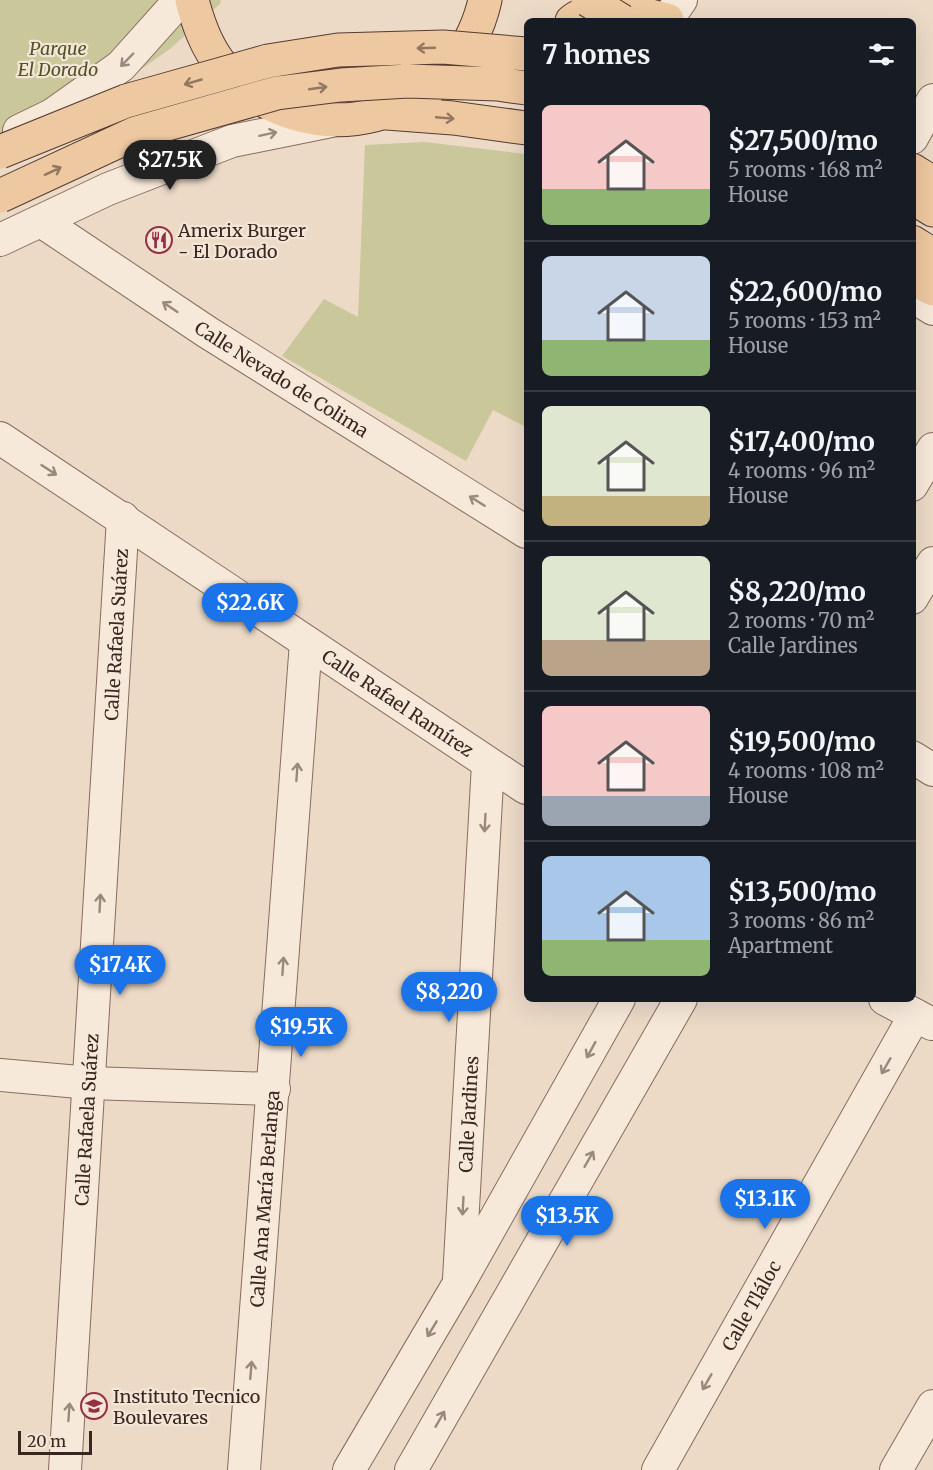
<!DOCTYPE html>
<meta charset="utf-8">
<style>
body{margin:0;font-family:Merriweather,serif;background:#242831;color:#f1f3f6;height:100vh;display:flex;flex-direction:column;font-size:22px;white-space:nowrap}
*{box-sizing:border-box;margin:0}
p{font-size:20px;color:#9ea1a6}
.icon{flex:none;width:33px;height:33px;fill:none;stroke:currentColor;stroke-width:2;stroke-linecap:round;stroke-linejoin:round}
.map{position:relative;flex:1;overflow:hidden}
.side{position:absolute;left:524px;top:18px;width:392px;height:984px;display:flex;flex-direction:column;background:#171b24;border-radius:9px;box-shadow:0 6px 24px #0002}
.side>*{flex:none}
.scale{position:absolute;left:18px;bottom:15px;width:74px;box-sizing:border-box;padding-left:6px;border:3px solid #382720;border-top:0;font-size:16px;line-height:21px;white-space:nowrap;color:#382720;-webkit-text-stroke:4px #f4e6d6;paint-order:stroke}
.price{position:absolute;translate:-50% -51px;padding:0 14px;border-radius:21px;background:#1a73e8;color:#fff;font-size:20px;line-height:39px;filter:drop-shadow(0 2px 3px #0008)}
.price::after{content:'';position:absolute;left:50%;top:36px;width:18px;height:14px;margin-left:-9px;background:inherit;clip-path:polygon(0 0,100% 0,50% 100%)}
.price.current{background:#222;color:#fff}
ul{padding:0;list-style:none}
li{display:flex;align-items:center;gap:18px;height:150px;padding:0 18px}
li+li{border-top:2px solid #363941}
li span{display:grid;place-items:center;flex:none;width:168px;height:120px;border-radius:9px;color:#555}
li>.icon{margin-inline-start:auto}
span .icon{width:72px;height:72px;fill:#fffc;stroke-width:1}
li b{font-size:26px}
h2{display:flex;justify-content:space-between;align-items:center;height:72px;padding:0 18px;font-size:26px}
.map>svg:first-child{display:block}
.green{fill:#cac79b}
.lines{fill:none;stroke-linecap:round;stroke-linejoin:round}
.minor-casing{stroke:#876c5d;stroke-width:34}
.major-casing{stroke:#553b31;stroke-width:35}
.minor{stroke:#f7e9da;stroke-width:32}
.major{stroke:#edc8a1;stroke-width:33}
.major-bridge-casing{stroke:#553b31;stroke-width:35;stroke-linecap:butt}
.major-bridge{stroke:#edc8a1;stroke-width:33}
.oneway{stroke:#927860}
.oneway2{stroke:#98887d}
.labels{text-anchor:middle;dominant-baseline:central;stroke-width:4.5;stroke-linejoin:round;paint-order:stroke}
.park-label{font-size:18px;font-style:italic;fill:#505328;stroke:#f4e6d6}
.poi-label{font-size:18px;fill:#382720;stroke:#f4e6d6;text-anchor:start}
.street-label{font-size:18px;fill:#382720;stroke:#f4e6d6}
</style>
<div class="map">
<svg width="933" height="1470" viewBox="0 0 933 1470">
<rect width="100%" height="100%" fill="#ecdac7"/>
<!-- green -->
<path class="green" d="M0 0H221L220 4 171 48 76 116 0 152Z
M424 142 526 154V427L493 410 466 461 282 356 324 299 358 317 365 145Z"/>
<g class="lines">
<defs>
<g id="minor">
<path d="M667 20 681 0"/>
<path d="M19 131 52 115 121 66 180 0"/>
<path d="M912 138 933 100"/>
<path id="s1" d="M41 221 207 332 526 532"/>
<path d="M0 240 108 189 232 141 331 121"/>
<path d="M912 296 933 309"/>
<path id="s2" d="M0 438 526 788"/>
<path d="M912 485 933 449"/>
<path d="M912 598 933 563"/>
<path d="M912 757 933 770"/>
<path d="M885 999 932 1024"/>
<path d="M0 1075 90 1083 274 1089"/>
<path id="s3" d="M459 1279 488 764"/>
<path id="s4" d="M65 1470 123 518"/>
<path id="s5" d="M244 1470 306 642"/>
<path d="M349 1470 458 1285 619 999"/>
<path d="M411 1470 681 999"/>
<path id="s6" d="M658 1470 915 1015"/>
<path d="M896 1470 933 1406"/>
</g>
<path id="major" d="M192 0C198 23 206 47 222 66 306 162 457 123 485 0
M572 21C599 0 637 13 667 20
M387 113 453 118 526 128
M912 170 933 183
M912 197 933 210
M912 242 933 255
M912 278 933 289"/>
</defs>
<!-- minor casing -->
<use href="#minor" class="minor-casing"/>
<!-- major casing -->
<use href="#major" class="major-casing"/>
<!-- minor -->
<use href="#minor" class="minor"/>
<!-- major -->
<use href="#major" class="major"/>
<defs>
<path id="major-bridge" d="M588 0 622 21
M0 152 126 101 268 61 338 50 443 47 526 54
M0 196 136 133 277 93 341 85 408 81 497 84 526 88"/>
</defs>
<!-- major-bridge casing -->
<use href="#major-bridge" class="major-bridge-casing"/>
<!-- major-bridge -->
<use href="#major-bridge" class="major-bridge"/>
</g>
<!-- one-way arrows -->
<defs><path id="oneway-shaft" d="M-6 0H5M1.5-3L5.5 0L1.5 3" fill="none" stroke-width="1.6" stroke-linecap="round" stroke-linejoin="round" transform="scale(1.5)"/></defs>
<g class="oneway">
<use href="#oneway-shaft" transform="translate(426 48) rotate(178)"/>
<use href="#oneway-shaft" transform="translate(193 82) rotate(164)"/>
<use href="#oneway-shaft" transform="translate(318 88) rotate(-8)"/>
<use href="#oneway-shaft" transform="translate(445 118) rotate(5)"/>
<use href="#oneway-shaft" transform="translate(53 171) rotate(-25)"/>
</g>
<g class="oneway2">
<use href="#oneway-shaft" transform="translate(127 60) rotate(134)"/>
<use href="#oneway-shaft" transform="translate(268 134) rotate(-12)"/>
<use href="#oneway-shaft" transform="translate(170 307) rotate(-146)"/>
<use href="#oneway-shaft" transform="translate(49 470) rotate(33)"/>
<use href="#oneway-shaft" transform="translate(477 501) rotate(-148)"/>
<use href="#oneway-shaft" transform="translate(297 772) rotate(-86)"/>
<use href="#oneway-shaft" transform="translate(485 823) rotate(93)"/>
<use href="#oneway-shaft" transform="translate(100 903) rotate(-87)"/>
<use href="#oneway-shaft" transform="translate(283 966) rotate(-86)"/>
<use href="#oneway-shaft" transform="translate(591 1050) rotate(119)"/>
<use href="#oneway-shaft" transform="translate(886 1066) rotate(120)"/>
<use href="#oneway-shaft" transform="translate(589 1159) rotate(-60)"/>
<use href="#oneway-shaft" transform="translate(463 1206) rotate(93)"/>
<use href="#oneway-shaft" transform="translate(432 1329) rotate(121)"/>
<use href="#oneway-shaft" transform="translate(251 1370) rotate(-85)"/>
<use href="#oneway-shaft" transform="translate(707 1382) rotate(120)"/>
<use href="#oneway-shaft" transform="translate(69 1412) rotate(-86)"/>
<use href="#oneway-shaft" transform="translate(440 1419) rotate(-60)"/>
</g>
<!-- icons -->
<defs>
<symbol id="restaurant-ring" viewBox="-11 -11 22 22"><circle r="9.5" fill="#f4e6d6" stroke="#933043" stroke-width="1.5"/><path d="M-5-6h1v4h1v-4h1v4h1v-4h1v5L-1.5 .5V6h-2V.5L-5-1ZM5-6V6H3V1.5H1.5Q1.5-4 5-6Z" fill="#933043"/></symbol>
<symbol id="university-ring" viewBox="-11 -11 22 22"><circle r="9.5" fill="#f4e6d6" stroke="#933043" stroke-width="1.5"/><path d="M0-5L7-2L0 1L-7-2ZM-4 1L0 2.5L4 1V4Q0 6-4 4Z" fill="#933043"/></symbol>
</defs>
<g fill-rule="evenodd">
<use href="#restaurant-ring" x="144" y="225" width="30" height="30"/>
<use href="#university-ring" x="79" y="1391" width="30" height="30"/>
</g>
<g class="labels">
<!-- park labels -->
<g class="park-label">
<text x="58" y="48">Parque<tspan x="58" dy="21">El Dorado</tspan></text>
</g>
<!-- poi labels -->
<g class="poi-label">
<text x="178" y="230">Amerix Burger<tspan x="178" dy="21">- El Dorado</tspan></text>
<text x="113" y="1396">Instituto Tecnico<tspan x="113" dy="21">Boulevares</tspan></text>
</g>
<!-- street labels -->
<g class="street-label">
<text stroke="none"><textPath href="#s1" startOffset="288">Calle Nevado de Colima</textPath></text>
<text stroke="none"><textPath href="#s4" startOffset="837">Calle Rafaela Suárez</textPath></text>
<text stroke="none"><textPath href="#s2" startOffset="478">Calle Rafael Ramírez</textPath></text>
<text stroke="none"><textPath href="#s3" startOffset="165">Calle Jardines</textPath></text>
<text stroke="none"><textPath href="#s4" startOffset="351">Calle Rafaela Suárez</textPath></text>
<text stroke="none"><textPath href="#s5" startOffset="272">Calle Ana María Berlanga</textPath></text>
<text stroke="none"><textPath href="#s6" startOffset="189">Calle Tláloc</textPath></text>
</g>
</g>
</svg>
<div class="scale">20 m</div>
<b class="price current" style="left:170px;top:191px">$27.5K</b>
<b class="price" style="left:250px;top:634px">$22.6K</b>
<b class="price" style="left:120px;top:996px">$17.4K</b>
<b class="price" style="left:449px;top:1023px">$8,220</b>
<b class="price" style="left:301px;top:1058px">$19.5K</b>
<b class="price" style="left:765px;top:1230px">$13.1K</b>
<b class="price" style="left:567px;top:1247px">$13.5K</b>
<section class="side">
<h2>7 homes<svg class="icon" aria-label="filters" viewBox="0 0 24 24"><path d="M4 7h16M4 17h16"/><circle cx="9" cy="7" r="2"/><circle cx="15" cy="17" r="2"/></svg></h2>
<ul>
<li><span style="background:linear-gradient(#f6c9c9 70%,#8fb573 0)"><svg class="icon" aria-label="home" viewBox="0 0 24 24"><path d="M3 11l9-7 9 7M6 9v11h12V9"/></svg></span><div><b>$27,500/mo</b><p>5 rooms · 168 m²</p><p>House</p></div></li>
<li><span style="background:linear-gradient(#c9d6e8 70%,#8fb573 0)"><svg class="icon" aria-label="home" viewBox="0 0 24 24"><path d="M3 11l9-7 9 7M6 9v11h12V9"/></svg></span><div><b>$22,600/mo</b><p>5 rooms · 153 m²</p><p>House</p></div></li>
<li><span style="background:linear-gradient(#dfe7d0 75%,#c2b280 0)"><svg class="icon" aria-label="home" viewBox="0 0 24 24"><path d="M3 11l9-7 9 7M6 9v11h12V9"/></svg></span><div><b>$17,400/mo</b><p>4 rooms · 96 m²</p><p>House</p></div></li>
<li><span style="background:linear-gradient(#dfe7d0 70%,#b9a48a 0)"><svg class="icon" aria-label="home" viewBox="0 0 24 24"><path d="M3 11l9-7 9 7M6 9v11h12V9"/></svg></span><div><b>$8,220/mo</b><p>2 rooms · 70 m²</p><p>Calle Jardines</p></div></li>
<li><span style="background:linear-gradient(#f6c9c9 75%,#9aa5b1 0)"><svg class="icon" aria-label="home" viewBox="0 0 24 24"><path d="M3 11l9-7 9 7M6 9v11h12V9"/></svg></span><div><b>$19,500/mo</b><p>4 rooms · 108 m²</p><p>House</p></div></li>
<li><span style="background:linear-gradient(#a9c7e8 70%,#8fb573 0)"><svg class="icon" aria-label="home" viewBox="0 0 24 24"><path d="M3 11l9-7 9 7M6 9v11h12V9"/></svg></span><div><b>$13,500/mo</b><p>3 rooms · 86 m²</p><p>Apartment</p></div></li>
</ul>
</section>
</div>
